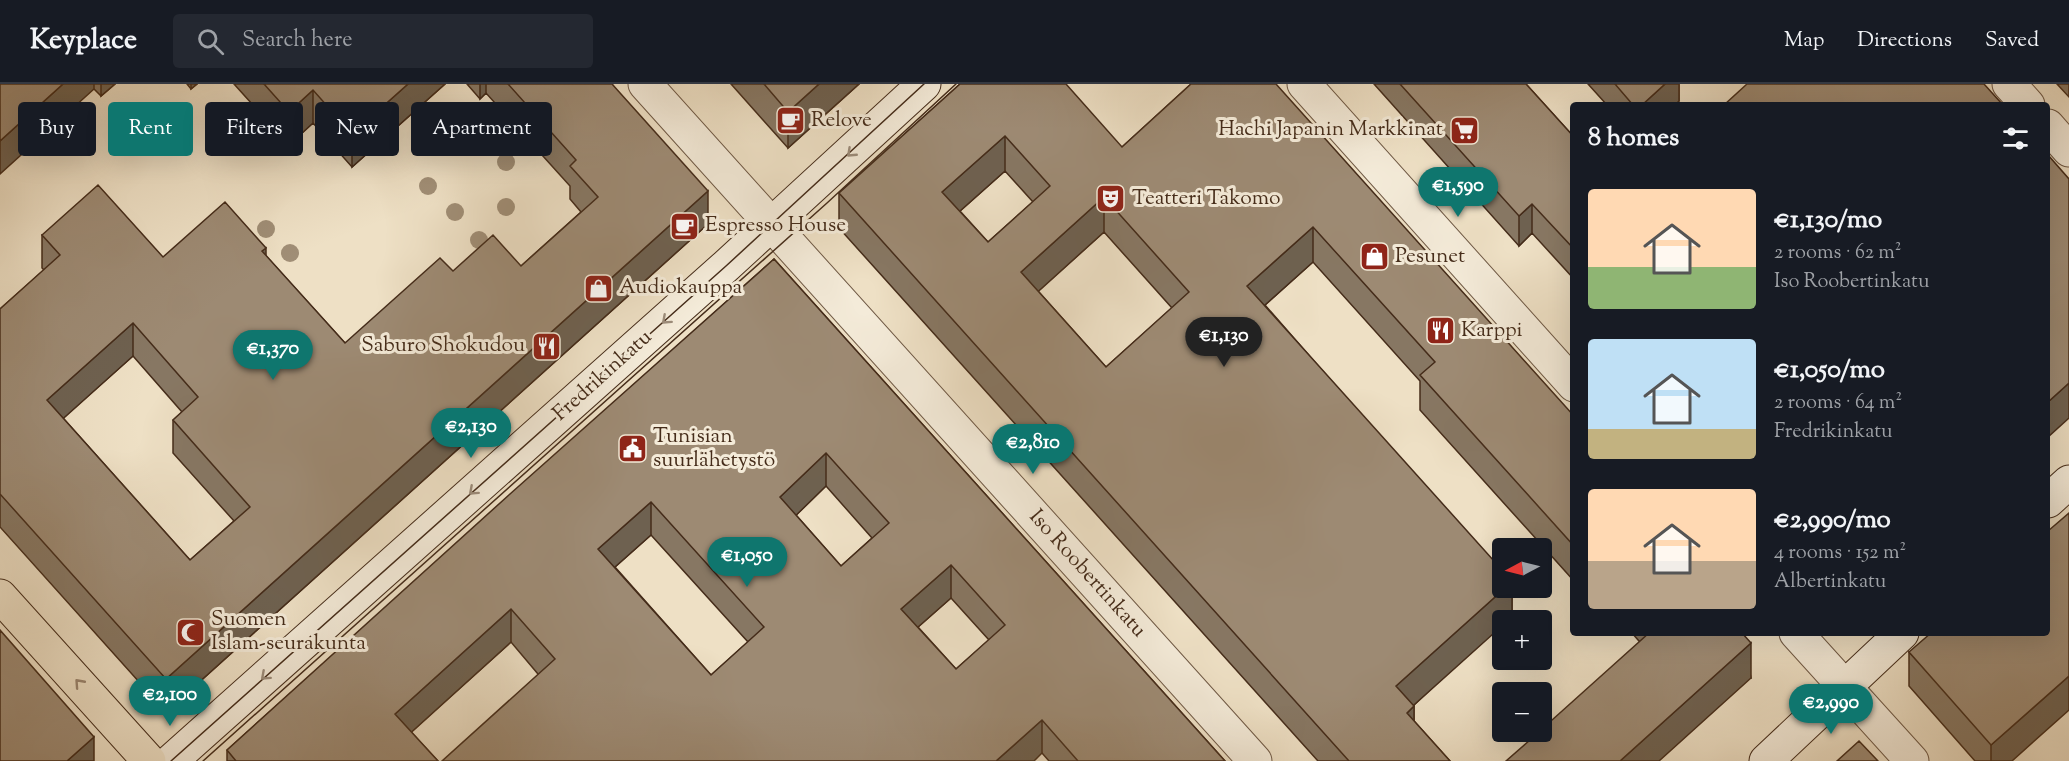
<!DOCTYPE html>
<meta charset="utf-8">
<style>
body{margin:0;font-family:"Sorts Mill Goudy",serif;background:#242831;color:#f1f3f6;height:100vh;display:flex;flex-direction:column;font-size:22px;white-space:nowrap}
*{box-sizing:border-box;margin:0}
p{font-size:20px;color:#9ea1a6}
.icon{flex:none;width:33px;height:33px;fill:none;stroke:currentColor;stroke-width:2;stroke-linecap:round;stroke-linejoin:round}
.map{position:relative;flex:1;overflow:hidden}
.side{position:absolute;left:1570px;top:18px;width:480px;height:534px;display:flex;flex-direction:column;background:#171b24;border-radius:6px;box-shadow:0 6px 24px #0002}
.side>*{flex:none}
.banner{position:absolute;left:18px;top:18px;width:570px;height:54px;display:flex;gap:12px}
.needle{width:39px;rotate:263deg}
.tools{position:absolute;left:1492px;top:454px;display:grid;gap:12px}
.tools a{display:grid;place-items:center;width:60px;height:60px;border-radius:6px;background:#171b24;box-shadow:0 6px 24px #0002;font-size:30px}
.price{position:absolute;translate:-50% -51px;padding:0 14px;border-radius:21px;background:#0f766e;color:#fff;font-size:20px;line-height:39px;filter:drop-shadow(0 2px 3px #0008)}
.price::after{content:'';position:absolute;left:50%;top:36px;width:18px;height:14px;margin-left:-9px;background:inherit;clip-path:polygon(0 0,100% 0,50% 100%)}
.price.selected{background:#222;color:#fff}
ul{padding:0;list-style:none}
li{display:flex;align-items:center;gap:18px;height:150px;padding:0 18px}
li span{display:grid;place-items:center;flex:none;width:168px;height:120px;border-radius:6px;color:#555}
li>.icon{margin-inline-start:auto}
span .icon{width:72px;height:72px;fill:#fffc;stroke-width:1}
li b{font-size:26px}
h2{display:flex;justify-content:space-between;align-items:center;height:72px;padding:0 18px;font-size:26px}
.pill{padding:0 21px;border-radius:6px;background:#171b24;box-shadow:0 6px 24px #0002;font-size:21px;line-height:54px}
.pill.selected{background:#0f766e;color:#fff}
header{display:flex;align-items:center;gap:36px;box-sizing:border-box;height:84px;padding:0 30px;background:#171b24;border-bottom:2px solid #363941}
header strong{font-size:28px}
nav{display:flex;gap:33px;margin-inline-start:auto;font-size:21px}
.search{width:420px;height:54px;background:#242831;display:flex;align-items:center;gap:15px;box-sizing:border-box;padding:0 21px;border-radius:6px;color:#9ea1a6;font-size:22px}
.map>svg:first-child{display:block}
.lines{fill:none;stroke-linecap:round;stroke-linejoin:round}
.street-casing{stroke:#6f5945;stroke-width:35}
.secondary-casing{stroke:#452c1a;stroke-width:35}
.primary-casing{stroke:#452c1a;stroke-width:35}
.street{stroke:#f4ebd9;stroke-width:33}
.secondary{stroke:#f4ebd9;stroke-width:33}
.primary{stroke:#eee0c5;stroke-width:33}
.tram{stroke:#452c1a;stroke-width:1.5}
.tree{fill:#a08e76}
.wall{fill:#877763;stroke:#452c1a;stroke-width:1.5;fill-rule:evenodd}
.shaded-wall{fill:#6e6150;stroke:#452c1a;stroke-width:1.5}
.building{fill:#9d8a73;stroke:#452c1a;stroke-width:1.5;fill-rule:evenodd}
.oneway{stroke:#9c8c7a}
.oneway2{stroke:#9a8670}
.labels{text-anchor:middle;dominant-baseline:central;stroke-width:6;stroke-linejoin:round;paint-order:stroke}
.poi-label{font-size:21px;fill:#452c1a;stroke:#f4ebd9;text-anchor:start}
.street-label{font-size:21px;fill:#452c1a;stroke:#f4ebd9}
</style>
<header>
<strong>Keyplace</strong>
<div class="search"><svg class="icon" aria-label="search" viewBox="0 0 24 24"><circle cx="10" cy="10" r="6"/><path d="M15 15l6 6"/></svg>Search here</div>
<nav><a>Map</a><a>Directions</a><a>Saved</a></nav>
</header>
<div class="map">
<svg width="2069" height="677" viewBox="0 0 2069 677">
<rect width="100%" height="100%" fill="#eee0c5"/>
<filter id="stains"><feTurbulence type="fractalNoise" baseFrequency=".00333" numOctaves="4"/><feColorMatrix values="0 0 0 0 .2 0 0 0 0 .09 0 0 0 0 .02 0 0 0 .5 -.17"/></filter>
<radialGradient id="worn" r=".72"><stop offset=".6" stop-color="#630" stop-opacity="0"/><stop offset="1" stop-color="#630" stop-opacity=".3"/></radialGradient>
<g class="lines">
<defs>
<path id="street" d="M645 0 1255 677
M1304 0 1574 301
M2009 0 2028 21
M2048 42 2069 66
M1796 549 1912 677"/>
<path id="secondary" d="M2048 417 2069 398
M171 677 726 182 924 0
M1766 677 1902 549"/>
<path id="primary" d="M0 512 149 677"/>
</defs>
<!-- street casing -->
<use href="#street" class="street-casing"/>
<!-- secondary casing -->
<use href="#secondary" class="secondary-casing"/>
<!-- primary casing -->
<use href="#primary" class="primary-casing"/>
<!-- street -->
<use href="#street" class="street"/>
<!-- secondary -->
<use href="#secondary" class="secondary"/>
<!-- primary -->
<use href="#primary" class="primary"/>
<!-- tram -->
<path class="tram" d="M171 677 726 182 924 0
M203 677 827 119 956 0"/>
</g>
<!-- trees -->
<g class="tree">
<circle cx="506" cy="78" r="9"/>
<circle cx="428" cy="102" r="9"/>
<circle cx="506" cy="123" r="9"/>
<circle cx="455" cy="128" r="9"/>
<circle cx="266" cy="145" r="9"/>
<circle cx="479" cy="156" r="9"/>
<circle cx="290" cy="169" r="9"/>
</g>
<!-- wall -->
<path class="wall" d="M0 0H115L101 12 94 5Z
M187 0H197L191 5Z
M234 0H445L352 83 313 39 289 61Z
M467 0H612L708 140 166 628 0 443V225L44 186 42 184V151L163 173 266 172 345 259 453 187 521 182 581 128 570 115V102L486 9 480 15ZM133 272 182 328 173 336V369L234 437 190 476 63 334Z
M731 0H859L788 64Z
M960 0 1122 63 1191 0 1574 332V497L1420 326V297L1313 178 1265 221 1512 504V533L1508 537H1503L1414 621V637L1450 677H1318L839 144V109ZM1005 87 1033 118 988 158 960 127ZM1104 148 1172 224 1106 283 1038 207Z
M1374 0H1526L1574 53V195L1532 149 1519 162Z
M1588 0H1679V17L1675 21H1607Z
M2057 0H2069V13Z
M774 175 1225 677H1049L1042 669 538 590 511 558 411 648 438 677H227V666ZM826 402 872 454 841 482 796 431ZM651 451 748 558 711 591 615 483ZM951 514 989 556 956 585 918 543Z
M1632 549H1742L1751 594 1639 557Z
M1909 568 2012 677H1975L1909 602Z"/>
<!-- shaded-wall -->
<path class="shaded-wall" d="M63 0H94V5L0 90V57Z
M101 0H115L101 12Z
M191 0H197L191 5Z
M408 0H445L352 83V50Z
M480 0H486V9L480 15Z
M819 0H859L788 64V28Z
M1665 0H1679V17L1675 21H1642Z
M313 6V39L289 61V28Z
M1005 52V87L942 143V108Z
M708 107V140L166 628V595Z
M1104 113V148L1021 223V188Z
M1532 120V149L1519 162V132Z
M1313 143V178L1247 237V202Z
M266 164V197L262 167Z
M133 239V272L47 349V316Z
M2069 299V334L2048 353V318Z
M826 369V402L780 447V413Z
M651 418V451L598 498V465Z
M951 481V514L901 558V525Z
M1505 504H1512V533L1508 537H1503V541L1396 637V602Z
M511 525V558L395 663V630Z
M1751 559V594L1659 677H1620Z
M2069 592V626L2012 677H1991V661Z
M1414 622V657L1407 629Z
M1042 636V669L1034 677H996Z
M94 653V677H67Z"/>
<!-- building -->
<path class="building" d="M0 0H63L0 57Z
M264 0H408L352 50 313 6 289 28Z
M508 0H612L708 107 166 595 0 410V225L60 171 42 151 98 101 163 173 225 118 266 164 262 167 345 259 440 174 453 187 493 151 521 182 598 113 570 82 576 76ZM133 239 198 313 173 336 250 423 190 476 47 316Z
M764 0H819L788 28Z
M960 0H1066L1122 63 1191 0H1276L1574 332V462L1420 291 1435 278 1313 143 1247 202 1503 487V504H1505L1396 602 1414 622 1407 629 1450 677H1349L839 109ZM1005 52 1050 102 988 158 942 108ZM1104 113 1189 208 1106 283 1021 188Z
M1400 0H1526L1574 53V165L1532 120 1519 132Z
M1615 0H1665L1642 21H1633Z
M1747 0H1984L2003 21H1724Z
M2048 71 2069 95V299L2048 318Z
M774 175 1225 677H1078L1042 636 996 677H442L555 575 511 525 395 630 438 677H236L227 666 510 410ZM826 369 889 439 841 482 780 413ZM651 418 764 543 711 591 598 465ZM951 481 1005 541 956 585 901 525Z
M2069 429V592L1991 661 1909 568 1931 549H2048V447Z
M0 546 94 653 67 677H0Z
M1649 549H1742L1751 559 1620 677H1506L1539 648H1542V645Z
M1859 657 1878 677H1837Z"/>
<!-- one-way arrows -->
<defs><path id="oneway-chevron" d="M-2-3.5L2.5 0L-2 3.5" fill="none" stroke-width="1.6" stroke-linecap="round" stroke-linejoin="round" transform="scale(1.5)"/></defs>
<g class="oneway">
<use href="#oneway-chevron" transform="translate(851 69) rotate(137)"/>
<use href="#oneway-chevron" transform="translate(666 236) rotate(138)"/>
<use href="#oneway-chevron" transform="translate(473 407) rotate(138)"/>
<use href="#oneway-chevron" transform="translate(265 592) rotate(138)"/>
</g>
<use class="oneway2" href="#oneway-chevron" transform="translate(79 599) rotate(-132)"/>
<!-- icons -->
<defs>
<symbol id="cafe-square" viewBox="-11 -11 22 22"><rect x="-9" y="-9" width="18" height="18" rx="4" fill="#8f2418" stroke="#f4ebd9"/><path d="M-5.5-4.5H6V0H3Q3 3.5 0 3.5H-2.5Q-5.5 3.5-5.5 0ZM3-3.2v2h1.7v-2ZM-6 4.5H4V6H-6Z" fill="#fff"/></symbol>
<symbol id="supermarket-square" viewBox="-11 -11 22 22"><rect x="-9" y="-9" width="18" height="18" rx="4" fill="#8f2418" stroke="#f4ebd9"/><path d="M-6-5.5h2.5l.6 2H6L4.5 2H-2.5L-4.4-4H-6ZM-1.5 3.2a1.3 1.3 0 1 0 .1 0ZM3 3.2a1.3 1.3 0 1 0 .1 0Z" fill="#fff"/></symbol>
<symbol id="theatre-square" viewBox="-11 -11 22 22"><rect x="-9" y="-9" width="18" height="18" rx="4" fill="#8f2418" stroke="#f4ebd9"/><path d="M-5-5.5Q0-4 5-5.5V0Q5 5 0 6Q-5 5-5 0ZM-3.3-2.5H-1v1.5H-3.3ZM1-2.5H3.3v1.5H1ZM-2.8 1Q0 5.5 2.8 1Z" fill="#fff"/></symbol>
<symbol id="shop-square" viewBox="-11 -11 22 22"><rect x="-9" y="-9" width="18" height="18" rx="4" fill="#8f2418" stroke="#f4ebd9"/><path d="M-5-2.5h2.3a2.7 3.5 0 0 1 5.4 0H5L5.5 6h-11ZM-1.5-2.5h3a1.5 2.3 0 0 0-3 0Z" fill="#fff"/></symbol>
<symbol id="restaurant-square" viewBox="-11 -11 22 22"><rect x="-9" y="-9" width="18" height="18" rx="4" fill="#8f2418" stroke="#f4ebd9"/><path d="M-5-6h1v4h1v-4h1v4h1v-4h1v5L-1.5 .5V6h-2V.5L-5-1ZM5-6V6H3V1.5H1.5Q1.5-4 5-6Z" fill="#fff"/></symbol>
<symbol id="civic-square" viewBox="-11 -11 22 22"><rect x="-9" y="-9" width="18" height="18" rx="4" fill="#8f2418" stroke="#f4ebd9"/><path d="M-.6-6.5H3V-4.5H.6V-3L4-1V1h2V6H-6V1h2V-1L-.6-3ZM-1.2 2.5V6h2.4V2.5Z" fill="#fff"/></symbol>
<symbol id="mosque-square" viewBox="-11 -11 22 22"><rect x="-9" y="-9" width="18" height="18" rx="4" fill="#8f2418" stroke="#f4ebd9"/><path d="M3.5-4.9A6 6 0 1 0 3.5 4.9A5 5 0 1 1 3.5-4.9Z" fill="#fff"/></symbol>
</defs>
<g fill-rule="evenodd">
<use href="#cafe-square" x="774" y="20" width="33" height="33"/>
<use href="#supermarket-square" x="1448" y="30" width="33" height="33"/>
<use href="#theatre-square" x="1094" y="98" width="33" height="33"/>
<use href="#cafe-square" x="668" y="126" width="33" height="33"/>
<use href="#shop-square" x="1358" y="156" width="33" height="33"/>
<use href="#shop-square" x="582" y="188" width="33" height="33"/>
<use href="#restaurant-square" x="1424" y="230" width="33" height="33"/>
<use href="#restaurant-square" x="530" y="246" width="33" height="33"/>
<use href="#civic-square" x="616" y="348" width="33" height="33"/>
<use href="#mosque-square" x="174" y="532" width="33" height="33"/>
</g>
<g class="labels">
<!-- poi labels -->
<g class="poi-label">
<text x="811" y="37">Relove</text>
<text x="1443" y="46" text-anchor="end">Hachi Japanin Markkinat</text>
<text x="1132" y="115">Teatteri Takomo</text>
<text x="705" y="142">Espresso House</text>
<text x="1395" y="173">Pesunet</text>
<text x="619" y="204">Audiokauppa</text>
<text x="1461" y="247">Karppi</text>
<text x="525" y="262" text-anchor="end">Saburo Shokudou</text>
<text x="653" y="353">Tunisian<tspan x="653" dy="24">suurlähetystö</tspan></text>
<text x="211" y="536">Suomen<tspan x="211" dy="24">Islam-seurakunta</tspan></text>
</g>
<!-- street labels -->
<g class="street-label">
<text transform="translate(603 292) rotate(-42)">Fredrikinkatu</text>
<text transform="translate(1087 490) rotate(48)">Iso Roobertinkatu</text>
</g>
</g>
<rect width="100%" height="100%" filter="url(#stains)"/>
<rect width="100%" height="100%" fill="url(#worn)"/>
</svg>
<div class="tools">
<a><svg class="needle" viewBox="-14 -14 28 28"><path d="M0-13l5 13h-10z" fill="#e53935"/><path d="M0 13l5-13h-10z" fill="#9ea1a6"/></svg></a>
<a>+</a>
<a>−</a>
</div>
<b class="price" style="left:1458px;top:134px">€1,590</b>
<b class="price selected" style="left:1224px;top:284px">€1,130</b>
<b class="price" style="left:273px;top:297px">€1,370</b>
<b class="price" style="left:471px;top:375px">€2,130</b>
<b class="price" style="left:1033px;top:391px">€2,810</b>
<b class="price" style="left:747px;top:504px">€1,050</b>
<b class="price" style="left:170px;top:643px">€2,100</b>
<b class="price" style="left:1831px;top:651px">€2,990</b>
<div class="banner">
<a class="pill">Buy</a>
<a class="pill selected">Rent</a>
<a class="pill">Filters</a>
<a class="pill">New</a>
<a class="pill">Apartment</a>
</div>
<section class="side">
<h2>8 homes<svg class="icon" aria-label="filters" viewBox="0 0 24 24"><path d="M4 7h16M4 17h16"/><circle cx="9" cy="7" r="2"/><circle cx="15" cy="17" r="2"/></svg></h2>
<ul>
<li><span style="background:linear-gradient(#ffd9b3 65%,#8fb573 0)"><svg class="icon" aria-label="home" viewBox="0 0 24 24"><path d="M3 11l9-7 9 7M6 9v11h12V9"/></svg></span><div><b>€1,130/mo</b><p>2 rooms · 62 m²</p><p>Iso Roobertinkatu</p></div></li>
<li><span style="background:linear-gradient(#bfe0f5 75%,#c2b280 0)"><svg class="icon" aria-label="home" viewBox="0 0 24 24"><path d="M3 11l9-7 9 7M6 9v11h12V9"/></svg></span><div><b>€1,050/mo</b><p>2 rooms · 64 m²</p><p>Fredrikinkatu</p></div></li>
<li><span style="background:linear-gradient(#ffd9b3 60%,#b9a48a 0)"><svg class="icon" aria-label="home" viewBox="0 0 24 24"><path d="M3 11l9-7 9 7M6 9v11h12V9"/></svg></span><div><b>€2,990/mo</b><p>4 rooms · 152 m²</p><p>Albertinkatu</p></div></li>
</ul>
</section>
</div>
